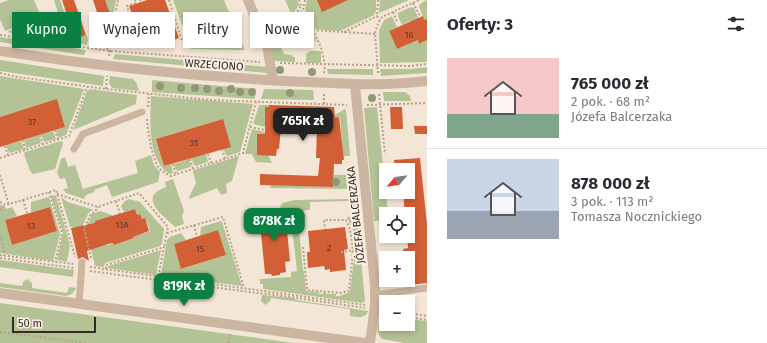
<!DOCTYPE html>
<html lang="pl">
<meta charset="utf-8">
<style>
body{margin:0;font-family:"Fira Sans",sans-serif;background:#f2f2f3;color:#2b2b33;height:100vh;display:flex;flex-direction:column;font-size:15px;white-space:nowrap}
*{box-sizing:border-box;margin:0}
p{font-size:13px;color:#7c7c81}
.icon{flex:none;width:22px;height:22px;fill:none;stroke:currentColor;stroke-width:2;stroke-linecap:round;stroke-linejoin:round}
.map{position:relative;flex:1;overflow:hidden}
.panel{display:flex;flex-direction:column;background:#fff;width:340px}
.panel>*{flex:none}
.guide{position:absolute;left:12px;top:12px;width:355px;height:36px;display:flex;gap:8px}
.needle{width:26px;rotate:241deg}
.buttons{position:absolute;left:379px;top:163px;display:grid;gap:8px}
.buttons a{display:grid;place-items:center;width:36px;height:36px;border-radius:0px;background:#fff;box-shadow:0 2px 6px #0003;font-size:20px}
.scale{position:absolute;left:12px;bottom:10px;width:84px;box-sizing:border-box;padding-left:4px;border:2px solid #362a25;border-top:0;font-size:11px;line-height:14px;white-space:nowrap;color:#362a25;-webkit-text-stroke:3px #fbf0e3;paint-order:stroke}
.price{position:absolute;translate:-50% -34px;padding:0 9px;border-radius:8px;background:#0b8043;color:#fff;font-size:13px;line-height:26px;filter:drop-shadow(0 1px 2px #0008)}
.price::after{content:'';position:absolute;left:50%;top:24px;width:12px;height:9px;margin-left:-6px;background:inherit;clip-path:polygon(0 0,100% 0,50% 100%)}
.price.selected{background:#222;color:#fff}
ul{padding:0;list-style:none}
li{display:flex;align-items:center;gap:12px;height:100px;padding:0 20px}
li+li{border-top:1px solid #e1e1e2}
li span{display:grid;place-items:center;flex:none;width:112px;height:80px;border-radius:0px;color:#555}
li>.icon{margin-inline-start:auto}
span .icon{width:48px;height:48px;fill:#fffc;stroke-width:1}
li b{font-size:17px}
h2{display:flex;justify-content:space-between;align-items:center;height:48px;padding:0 20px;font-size:17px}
.chip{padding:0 14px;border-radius:0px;background:#fff;box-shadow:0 2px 6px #0003;font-size:14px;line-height:36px}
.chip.selected{background:#0b8043;color:#fff}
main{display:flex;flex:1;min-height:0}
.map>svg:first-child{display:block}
.green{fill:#b3c395}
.building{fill:#d25f35}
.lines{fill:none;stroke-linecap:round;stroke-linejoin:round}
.path{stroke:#b8a08b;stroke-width:2;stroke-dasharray:2 2;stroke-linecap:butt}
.service{stroke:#ccb6a1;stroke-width:7}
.minor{stroke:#ccb6a1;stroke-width:10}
.tree{fill:#929775}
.labels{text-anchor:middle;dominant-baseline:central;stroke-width:4;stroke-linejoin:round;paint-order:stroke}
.number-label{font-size:9px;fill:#5d3729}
.street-label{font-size:11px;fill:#362a25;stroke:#fbf0e3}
</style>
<main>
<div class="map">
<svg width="427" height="343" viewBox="0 0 427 343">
<rect width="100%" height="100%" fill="#f3e6d6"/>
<!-- green -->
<path class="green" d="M9 0H34L41 17 5 31 0 19V3Z
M54 0H60L74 39 87 35 88 40 87 45 7 32 58 13Z
M104 0H116L112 20 99 18 109 15Z
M173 0H224L245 50 191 49Z
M285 0H297L299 5 292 15Z
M307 0H376V11L374 15 340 31 315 29 305 9Z
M380 0H409L379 13Z
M427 0V19L424 20 419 6 420 4Z
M411 7 414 8 420 22 413 26 410 21 402 25 398 16V13Z
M301 10 308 23 306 24 307 26 301 28 305 36 311 34 312 36H314L316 41H303L293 19Z
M392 16 397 27 389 31 397 49 418 40 420 44 427 40V62L380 63 379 30 384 20Z
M105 29H109L105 48 98 47C99 40 98 32 105 29Z
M282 30 285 39 279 43 284 54 291 55 295 58V62L273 61 269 46Z
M0 37 86 50 85 54 83 55 0 42Z
M311 51H321V63H306V54Z
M115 54 268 67 267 73 113 59Z
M0 60 104 76 103 86 0 71Z
M427 67V73L381 76 380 70 381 69H411Z
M327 69H373V75L328 74Z
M0 76 84 89 66 135 58 138 56 130 65 127 57 100 0 117Z
M110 76 133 79 136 82 139 91 112 88 109 83Z
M152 80 256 89 255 98 254 99 152 92Z
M90 89 137 95 136 104 73 130 87 91Z
M264 89 313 90 314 100 261 99Z
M383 92H405L410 96 411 101H384Z
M151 96 253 104 240 152 227 156C220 147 223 130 223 119L157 139 164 166 171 164 173 173 170 174C147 161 150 119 151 96Z
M259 105H269V107H265V127L253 124Z
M377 107 388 214H386V220L374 221 364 108Z
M345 109 346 110 350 156H343L340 117 335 118V115Z
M252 129 265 132V134H257L272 163 256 162 252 154H245Z
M53 131 56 139 44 142 41 134Z
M39 135 41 143 26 148 24 140Z
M21 141 24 149 9 153 6 145Z
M61 141 63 143 55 169 33 174 30 171 24 154 25 152Z
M206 154 208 162 195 166 191 158Z
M151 155 154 165 160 172 158 182 112 197 107 185 94 190V192L86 195 84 199 66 193 63 189 68 188 65 178 60 179 57 173 61 159 65 157 68 167 75 165 83 189 138 173 135 161Z
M239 156 232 181 226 184 227 193 221 195 217 188 189 199V197L196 183 193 171 194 170Z
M189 159 191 166 190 167 178 171 176 170 174 164Z
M334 175H352L354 187 353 189 270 188 271 185 333 187Z
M173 179 184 211 182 216 184 224 175 227C162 215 137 197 166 187L165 182Z
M54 195 56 196 70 245 67 262 57 260 63 233 51 196Z
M49 197 60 234 53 261 0 253V204L7 209 12 207 17 216 5 220 12 245 57 231 50 207 31 212V202Z
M61 197 68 202 94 210 89 212 82 227H70Z
M129 199 140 202 164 229 162 244 160 246 105 263 104 267 95 266 86 228 92 214 100 211 112 215V217L95 222 97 228 108 245 113 243 114 245 134 238 133 237 150 231 147 222 142 219 140 214 137 215 135 209 124 212 121 206 125 201Z
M351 199 355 201 356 209 351 210 349 201 310 202V209L309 210 297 211 303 270 304 272 306 291 319 292V294H323V292L326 293V294H336V296H340L350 292 355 251 360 250 365 301 362 303 263 289V284H260V279L291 277V272L297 271 290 210 280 211V208L282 203 295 200Z
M357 216 360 248 356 249 354 248 353 230 347 217Z
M221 221 222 222 242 286 162 276 161 274 167 240 170 237 181 233 186 240 174 244 182 269 226 255 218 230 200 236 201 227Z
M161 250 156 275 108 268V266Z
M0 260 74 270 73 277 0 267Z
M27 279 32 283V288L67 293 69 287 76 288 72 294 66 296 0 287V283L22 286 23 282Z
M262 295 294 298 296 300 368 311C365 319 358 317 350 316V309L271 298 270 301 265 305 261 301Z
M0 303 294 343H0Z
M381 312 386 313V324H408V319L427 321V343H405L382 339C374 332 379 321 381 312Z"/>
<!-- building -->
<path class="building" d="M62 0H74L86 35 75 39Z
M93 0H105L110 14 99 18Z
M147 0H165L179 38 159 45 147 12 133 17 129 6Z
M317 0H348L322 12Z
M423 16 424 20 427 19V40L419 44 418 40 397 49 389 31Z
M57 99 65 127 0 147V117Z
M269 105 334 107 335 118 339 117 344 160H342V164H334L333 187 260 185V174L318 176 320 158H316L317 127H297V129L281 128 279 149H277L276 156 257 155V134H265V107H269Z
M390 107H402L403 129H391Z
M223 119 231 147 164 166 156 139Z
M414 126H427V134H415Z
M420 158 427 224V283L408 285V258H404L403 249 408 248 407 236 408 214H405L403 192H408V170H395L394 160Z
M50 207 57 231 12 245 5 220Z
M135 209 137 215 140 214 142 219 145 218 149 231 133 237 134 238 114 245 113 243 108 244 87 251 89 261 83 257 78 259 71 228 95 223V221Z
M274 209V212L280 211 281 221 286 220 290 261 285 262 286 272 280 273V275L272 276 271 274H265L259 213 265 212V210Z
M345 227 348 249 344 250 346 270 330 272V269L325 270 324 266 308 268 307 252H310L308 231Z
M218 230 226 255 181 269 174 244Z"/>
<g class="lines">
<!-- path -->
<path class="path" d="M140 0 141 1
M169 0 182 41 219 26
M299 0 301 6
M305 0 303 10 321 47 325 65 324 73
M378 0 377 16 379 20
M413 3 420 16
M393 12 397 21
M114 18 118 0
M131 18 127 6 136 3 135 0
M313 30 375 34
M344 32 377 16
M0 35 110 51 260 62
M274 38 281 30 285 29 301 6
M109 56 110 51 107 48 110 36
M280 63 409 66 427 64
M0 73 18 77 106 89 210 100 347 105
M378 73 375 34C376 28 378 23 382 17L419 0
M106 89 107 76
M379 94 385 154
M324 104V93
M367 105 427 103
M148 107 149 94
M147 119C148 131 152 161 160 169 163 172 167 174 171 176L243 153 256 102
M250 127 265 130
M55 130 58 140
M40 135 43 145
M23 140 25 151
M5 146 8 156
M222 149 225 159
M208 154 211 163
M0 158 69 136 87 87
M190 159 193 169
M173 164 176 174
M0 175 9 205
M49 192 62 233 55 262
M57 194 98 207 139 193 168 227 164 247
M23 200 27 213
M116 201 120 214
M0 202 6 205 56 190 75 257
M0 210 6 205
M194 225 197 236
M167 233 223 217 244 288
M0 235 4 250V256
M303 247 307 290 340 293 349 291C351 267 357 242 346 220H324L325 229
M341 252 362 249
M0 255 74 264
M0 258 74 268
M91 258 84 228 91 214 95 212 98 207
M90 267 365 305
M106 269V265L164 247 158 277
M90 271 257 293 283 296 365 308
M408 313 427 316
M408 317 427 320
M0 332 86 343
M228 343 230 334"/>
<!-- service -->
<path class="service" d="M95 34 98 28 104 24 120 29 133 25
M74 149 83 134 142 112
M375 295 427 288
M79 304 82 262"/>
<!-- minor -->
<path class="minor" d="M248 0 267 46 273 80
M0 51C95 66 189 76 285 81 332 83 380 87 427 81
M355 85 375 285V306L370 343
M0 293 365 343"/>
</g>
<!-- trees -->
<g class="tree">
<circle cx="280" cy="70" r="4"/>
<circle cx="312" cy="72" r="4"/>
<circle cx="160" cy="86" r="4"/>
<circle cx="181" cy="88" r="4"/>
<circle cx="195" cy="88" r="4"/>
<circle cx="207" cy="89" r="4"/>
<circle cx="231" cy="89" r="4"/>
<circle cx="219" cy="91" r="4"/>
<circle cx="240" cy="92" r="4"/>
<circle cx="252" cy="92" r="4"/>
<circle cx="290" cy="93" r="4"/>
<circle cx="372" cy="98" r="4"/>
<circle cx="336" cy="182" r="4"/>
<circle cx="351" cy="183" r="4"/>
</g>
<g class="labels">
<!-- number labels -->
<g class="number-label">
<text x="409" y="35">16</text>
<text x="32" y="122">37</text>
<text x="194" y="143">35</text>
<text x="122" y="225">13A</text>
<text x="31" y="226">13</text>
<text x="329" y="248">2</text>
<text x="200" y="249">15</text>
</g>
<!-- street labels -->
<g class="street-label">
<text transform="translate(214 65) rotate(4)">WRZECIONO</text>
<text transform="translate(356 215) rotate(-96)">JÓZEFA BALCERZAKA</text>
</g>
</g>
</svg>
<div class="buttons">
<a><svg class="needle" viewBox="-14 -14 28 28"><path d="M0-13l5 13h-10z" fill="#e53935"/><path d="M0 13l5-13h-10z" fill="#7c7c81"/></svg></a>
<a><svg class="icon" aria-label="locate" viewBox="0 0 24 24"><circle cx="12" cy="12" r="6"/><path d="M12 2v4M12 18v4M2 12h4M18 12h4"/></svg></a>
<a>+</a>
<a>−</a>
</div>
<div class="scale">50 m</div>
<b class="price selected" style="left:303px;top:142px">765K zł</b>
<b class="price" style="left:274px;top:242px">878K zł</b>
<b class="price" style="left:184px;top:307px">819K zł</b>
<div class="guide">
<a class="chip selected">Kupno</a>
<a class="chip">Wynajem</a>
<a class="chip">Filtry</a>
<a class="chip">Nowe</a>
</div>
</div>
<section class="panel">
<h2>Oferty: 3<svg class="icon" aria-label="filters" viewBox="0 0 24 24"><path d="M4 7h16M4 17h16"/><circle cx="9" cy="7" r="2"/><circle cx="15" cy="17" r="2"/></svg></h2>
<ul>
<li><span style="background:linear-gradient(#f6c9c9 70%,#7fa58c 0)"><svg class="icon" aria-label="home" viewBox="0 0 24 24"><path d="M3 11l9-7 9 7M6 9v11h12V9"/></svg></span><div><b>765 000 zł</b><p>2 pok. · 68 m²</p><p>Józefa Balcerzaka</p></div></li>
<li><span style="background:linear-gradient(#c9d6e8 65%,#9aa5b1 0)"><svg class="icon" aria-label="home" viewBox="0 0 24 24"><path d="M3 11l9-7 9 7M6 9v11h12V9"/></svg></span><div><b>878 000 zł</b><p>3 pok. · 113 m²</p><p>Tomasza Nocznickiego</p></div></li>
</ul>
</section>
</main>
